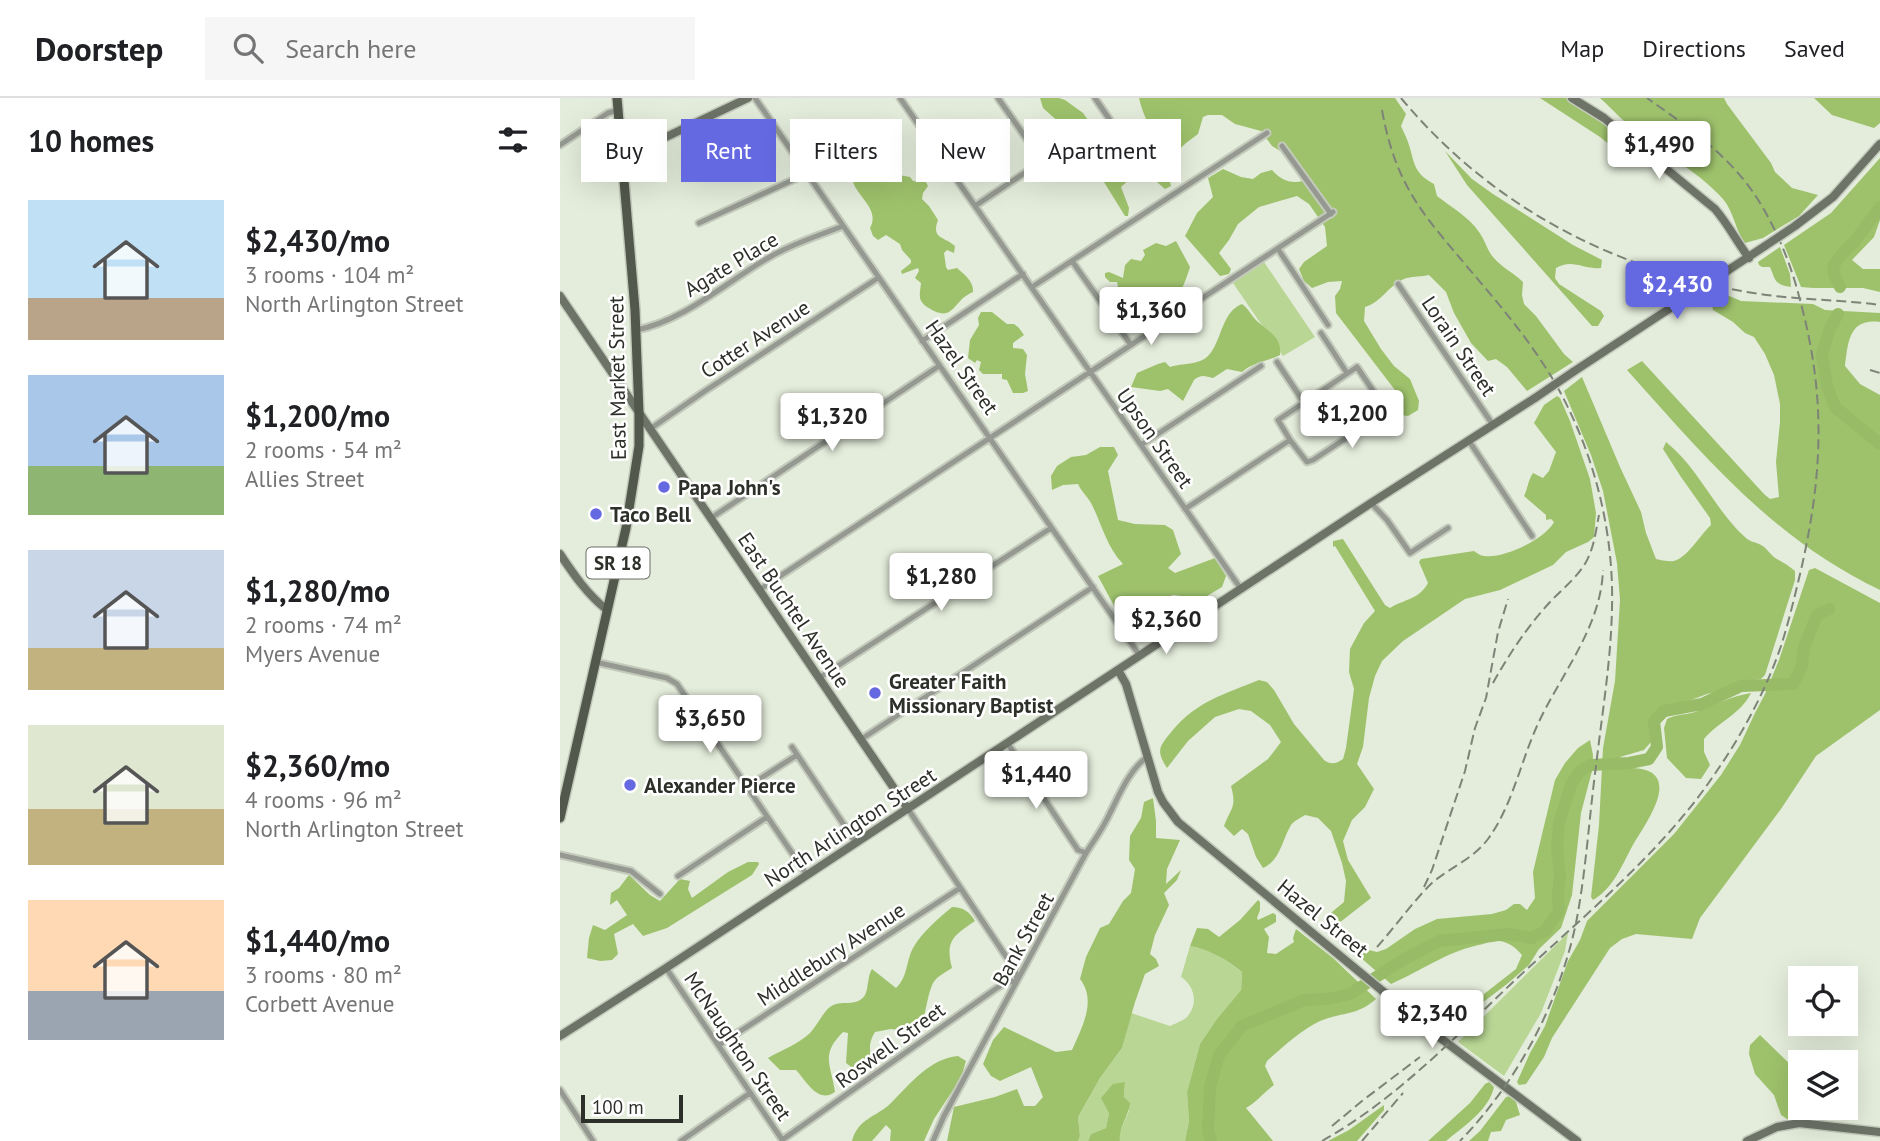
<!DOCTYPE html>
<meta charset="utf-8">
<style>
body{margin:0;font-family:"PT Sans",sans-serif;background:#f6f6f6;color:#202124;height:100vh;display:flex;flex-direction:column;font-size:26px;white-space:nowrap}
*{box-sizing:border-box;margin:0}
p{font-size:23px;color:#757577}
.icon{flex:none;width:38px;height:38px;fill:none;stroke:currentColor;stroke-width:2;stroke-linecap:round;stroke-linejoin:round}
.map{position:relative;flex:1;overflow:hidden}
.details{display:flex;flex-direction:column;background:#fff;width:560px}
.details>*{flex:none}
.banner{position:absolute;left:21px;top:21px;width:665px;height:63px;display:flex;gap:14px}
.fabs{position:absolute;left:1228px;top:868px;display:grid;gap:14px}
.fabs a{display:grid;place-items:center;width:70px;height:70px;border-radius:0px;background:#fff;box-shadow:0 7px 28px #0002;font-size:35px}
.scale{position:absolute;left:21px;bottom:18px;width:102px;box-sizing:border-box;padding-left:7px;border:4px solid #2d3029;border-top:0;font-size:19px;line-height:24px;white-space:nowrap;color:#2d3029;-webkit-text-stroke:5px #fff;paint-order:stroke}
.price{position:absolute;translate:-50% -60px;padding:0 16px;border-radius:7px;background:#fff;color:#222;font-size:23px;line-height:46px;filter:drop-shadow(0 2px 4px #0008)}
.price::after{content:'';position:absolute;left:50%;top:42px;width:21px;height:16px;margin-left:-10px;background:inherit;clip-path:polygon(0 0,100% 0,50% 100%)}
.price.current{background:#6468e1;color:#fff}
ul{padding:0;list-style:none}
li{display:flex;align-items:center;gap:21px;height:175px;padding:0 28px}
li span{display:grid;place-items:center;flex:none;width:196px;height:140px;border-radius:0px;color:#555}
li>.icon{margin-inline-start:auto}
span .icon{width:84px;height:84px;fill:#fffc;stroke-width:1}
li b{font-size:30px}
h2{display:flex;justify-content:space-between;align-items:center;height:84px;padding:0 28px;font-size:30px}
.chip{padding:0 24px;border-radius:0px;background:#fff;box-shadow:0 7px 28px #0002;font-size:24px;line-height:63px}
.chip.current{background:#6468e1;color:#fff}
header{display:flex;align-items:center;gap:42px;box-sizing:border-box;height:98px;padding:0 35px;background:#fff;border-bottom:2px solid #e0e0e0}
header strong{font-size:33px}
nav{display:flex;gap:38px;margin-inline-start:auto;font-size:24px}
.search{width:490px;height:63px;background:#f6f6f6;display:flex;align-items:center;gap:18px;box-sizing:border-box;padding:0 24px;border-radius:0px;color:#757577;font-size:26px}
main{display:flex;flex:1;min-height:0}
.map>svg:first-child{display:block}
.green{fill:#b9d694}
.forest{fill:#9ec26c}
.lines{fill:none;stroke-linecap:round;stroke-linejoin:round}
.river{stroke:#97bb66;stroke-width:12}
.street-casing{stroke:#c3cabb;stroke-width:9}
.secondary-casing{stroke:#c3cabb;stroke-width:11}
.primary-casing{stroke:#c3cabb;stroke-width:12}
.street{stroke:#959991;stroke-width:5}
.secondary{stroke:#6e7368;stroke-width:8}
.primary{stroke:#52584b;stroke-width:9}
.rail{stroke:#7d8377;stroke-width:2;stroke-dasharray:10 5;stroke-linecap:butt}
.secondary-bridge-casing{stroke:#c3cabb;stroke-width:11;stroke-linecap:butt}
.secondary-bridge{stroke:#6e7368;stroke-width:8}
.poi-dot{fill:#6468e1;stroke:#fff;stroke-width:2.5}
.labels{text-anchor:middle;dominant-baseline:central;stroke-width:5;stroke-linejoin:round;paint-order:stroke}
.shield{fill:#fff;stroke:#6c6e69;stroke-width:2}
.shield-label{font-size:19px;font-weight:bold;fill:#2d3029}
.street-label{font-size:21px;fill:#2d3029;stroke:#fff}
.poi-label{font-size:21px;font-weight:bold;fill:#2d3029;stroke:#fff;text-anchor:start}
</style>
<header>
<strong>Doorstep</strong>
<div class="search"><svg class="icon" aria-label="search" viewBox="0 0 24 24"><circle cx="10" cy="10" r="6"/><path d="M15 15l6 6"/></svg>Search here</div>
<nav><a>Map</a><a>Directions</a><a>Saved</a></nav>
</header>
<main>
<section class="details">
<h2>10 homes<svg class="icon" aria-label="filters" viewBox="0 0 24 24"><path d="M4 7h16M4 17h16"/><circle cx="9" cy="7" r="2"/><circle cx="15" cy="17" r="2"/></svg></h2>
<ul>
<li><span style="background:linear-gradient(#bfe0f5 70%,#b9a48a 0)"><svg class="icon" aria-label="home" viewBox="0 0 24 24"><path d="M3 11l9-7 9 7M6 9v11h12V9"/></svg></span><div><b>$2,430/mo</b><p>3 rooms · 104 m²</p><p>North Arlington Street</p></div></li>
<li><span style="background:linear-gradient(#a9c7e8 65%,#8fb573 0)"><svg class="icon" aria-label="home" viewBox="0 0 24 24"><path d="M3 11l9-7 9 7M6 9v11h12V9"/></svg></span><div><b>$1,200/mo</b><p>2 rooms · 54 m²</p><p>Allies Street</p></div></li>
<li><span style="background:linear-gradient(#c9d6e8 70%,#c2b280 0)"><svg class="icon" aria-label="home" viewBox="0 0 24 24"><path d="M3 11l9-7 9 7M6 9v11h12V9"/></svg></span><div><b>$1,280/mo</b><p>2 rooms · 74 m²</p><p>Myers Avenue</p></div></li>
<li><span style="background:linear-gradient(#dfe7d0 60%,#c2b280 0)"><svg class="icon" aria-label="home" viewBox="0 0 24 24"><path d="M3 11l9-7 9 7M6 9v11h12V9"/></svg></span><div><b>$2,360/mo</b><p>4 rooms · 96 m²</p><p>North Arlington Street</p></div></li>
<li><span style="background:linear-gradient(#ffd9b3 65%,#9aa5b1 0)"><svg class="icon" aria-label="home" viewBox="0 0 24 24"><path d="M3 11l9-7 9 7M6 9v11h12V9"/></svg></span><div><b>$1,440/mo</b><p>3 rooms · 80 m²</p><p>Corbett Avenue</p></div></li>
</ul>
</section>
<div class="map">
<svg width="1320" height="1043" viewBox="0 0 1320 1043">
<rect width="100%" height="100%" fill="#e4ecdb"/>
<!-- green -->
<path class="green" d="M704 164 755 239 723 258 673 185Z
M1008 835 1005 853 981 915 944 978 898 944Z
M630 848C650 851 666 862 682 874L681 892 656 922 640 946 627 994 629 1023 625 1043H560L559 1036 569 1013 564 999 565 985 549 1015 546 1030 531 1036 528 1043H518L520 1038 518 1019 540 980 562 950 571 915 610 928C614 926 622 923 626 920 639 907 635 888 621 879Z"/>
<!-- forest -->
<path class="forest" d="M480 0H499L505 2 523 15 528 22 530 33 528 45 532 50 545 52 564 62 570 55 590 58 597 53C594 34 583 19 579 0H835L846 16 841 28C843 33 846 38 848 44 855 64 852 74 874 86L877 98C891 109 909 119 919 134 925 142 927 152 933 159 941 169 954 175 963 184L962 197 964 206 976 218 1004 256 1013 264 967 293 947 269 936 261 928 263 911 245 894 215 886 194 869 177C862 179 854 178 847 180 830 185 821 205 805 209L804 223 821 251 834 268 850 281 859 303 858 312 848 318 841 317 835 292 776 215 775 198 780 191 782 183 768 184 752 190 744 183 739 171 744 164 767 148 765 129 749 106 737 98 699 109 678 126 669 142 659 155 671 171 669 176 660 178 625 138 637 115 653 99 648 80 663 71 681 79 693 81 701 75 712 72C721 82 730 86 743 83L746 78 734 61 712 48 701 33 675 26 662 17H648L643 19 638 36 626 45 602 68 609 80 611 88 605 91 590 78 571 80 561 89 569 110 568 118H565L539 76 525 71 516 56 507 33 502 27 483 10Z
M980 0H1008L1043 23 1090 62 1086 65 1074 55 1067 61 1040 39Z
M1040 0H1164L1167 6 1211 65 1215 74 1232 90 1258 97 1239 118 1203 140 1185 145C1175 132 1174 114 1163 101 1139 74 1108 59 1080 37 1066 26 1053 12 1040 0Z
M1254 0H1320V25L1314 30 1272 17Z
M885 53 912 81 933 96 1013 147 1042 162 1041 170C1025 172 1012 160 996 170L995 180 999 186 1041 213 1044 218 1038 228H1032L907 87Z
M319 59 333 76 350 79 353 83 359 84 365 82 368 88 363 95 362 101 369 108 378 122C371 141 384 138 395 148L394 155 387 152 384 155 386 169 388 172 397 170C405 177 414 184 413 194 392 202 395 227 367 209 357 202 360 196 361 185L355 180 359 173 358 170 342 176 341 173 351 165V162L342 152 340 146 326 137 318 142 313 138 310 130C324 105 277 90 298 68L306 67Z
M1320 60V122L1314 139 1292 162 1303 171H1320V194L1303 190H1253L1241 189 1224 147 1271 115Z
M616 143 630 169C625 185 619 201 605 212L591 202 581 205 572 200C568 201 565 205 561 204 556 204 552 200 547 201L549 195 558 188 557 184H550L545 179V175L549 174 563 180 565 167 571 161 581 163 585 157 583 152 596 145 606 148Z
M1220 149 1230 176 1231 189C1214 186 1216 183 1210 169H1202L1199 167 1198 164Z
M1167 197 1181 203 1253 206 1265 212 1320 215V224C1289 220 1288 244 1285 268L1300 286 1320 297V492C1213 441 1144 358 1067 272L1082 263 1204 396 1210 401 1219 399 1216 364 1220 324V306L1214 277 1205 256 1194 239 1185 235 1173 224 1153 212 1151 202 1154 198Z
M682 206C689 211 692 219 698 224 709 234 722 239 720 257 708 263 692 265 682 274L667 271 653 280C645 278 641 276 634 282L623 303 608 291 600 293 571 289 577 275 598 266 605 264 610 269C623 265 639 267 648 258 662 244 661 214 682 206Z
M421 214H432L447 226H454L459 230 464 237 453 245V250L463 251 467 257 465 276 468 293 463 295H453L447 282 442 281V276H423L419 272 421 264 417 262 415 265 408 260 410 242 419 227 418 220Z
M1022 279 1060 369 1081 414 1086 435 1096 461C1101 462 1109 464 1114 463 1128 459 1140 437 1151 427L1150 420 1121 379 1103 351 1106 344C1139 370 1155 413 1186 440 1190 444 1196 444 1201 447 1207 450 1211 458 1217 461 1224 465 1229 468 1235 473V482L1205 577 1201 581 1181 584 1161 593 1147 596 1110 610 1093 636 1091 644 1084 652 1060 659 1071 670C1125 671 1088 722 1074 745 1062 766 1055 789 1033 802L1031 799 1039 727 1043 650 1055 583 1060 502 1057 465 1043 393 1031 357 1004 293Z
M997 298 1000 300 1010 323 1030 381 1036 415 1034 439 1028 444 1006 454 993 467 940 492 905 501 843 543 822 563 815 578 809 600 803 649 797 666 814 691 805 709 792 722 783 743 788 762 811 800 774 829 768 821 772 814 784 804 786 783 782 765 771 733 758 720 745 717C740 720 734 723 731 727 722 742 720 763 703 770L696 759 688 736 682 731 674 738 664 728C671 709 677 710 671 688L708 661 721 644 710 627 691 613 679 611 655 619 628 643 607 670C595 652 600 648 612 633 637 603 665 596 699 582L707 584 714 592 734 626 764 662C771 667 776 666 783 661L786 650 794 591 789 574 790 551 804 525 815 513 775 448 773 449V443L783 441 825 507 830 510C844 501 859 502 868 485L859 464 861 461 914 453C917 455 921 458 924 458 944 461 985 441 994 424L991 421 986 422V417L964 398C968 390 968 382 973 375L983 380 989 373 996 354 974 325 984 307Z
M540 349H554L558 357 548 373 558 422 575 426 605 427 613 432 621 456 608 470 615 475 655 460 666 478 662 489 647 498 630 499 613 497 594 505 587 512 594 537 583 539C561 525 550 500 538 478L563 466C546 448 542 426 531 405 527 398 521 393 518 386L503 387 492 392 491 378 497 368 511 359 526 357Z
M1255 470 1320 505V612L1256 658 1221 711 1140 820 1132 841 1076 836 1062 841 1050 850 992 940 984 959 966 986 959 987 957 984 970 955 985 928 1008 863 1020 842 1027 823 1114 736 1161 677 1180 647 1195 615 1205 596 1219 562 1249 472Z
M1191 595C1181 616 1158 624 1144 641V654L1150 667 1141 681 1126 680 1107 660 1104 630 1107 621C1116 616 1125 617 1135 614 1155 607 1171 598 1191 595Z
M1030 642 1033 657 1032 673 1021 715 1012 797 1001 830 979 851 969 867 947 886 922 905 924 896 956 871 962 857C956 850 949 844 939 843 934 843 927 845 923 846 887 853 863 872 831 886L785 846 790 841 805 851 817 854 826 851 855 831 877 821 932 816 946 812 954 806H960L967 812 975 800 973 774 995 682 1005 665 1018 650Z
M593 700 596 723V740L620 742 607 771 606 786 621 772 617 782 604 795 609 807 595 837 590 856 596 861 599 868 585 876 575 904 562 950 540 980 518 1019 520 1038 518 1043H387L394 1009 435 999 457 991 464 1008H475L483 999 471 969 440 983 431 978 423 966 433 942 444 929 496 954 512 952C522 929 537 903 520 881L526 859 540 830 549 826 563 803 571 795 575 771 569 762 570 738 581 720 584 704Z
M188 764H198L199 766 192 777 107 830 83 838 73 826 54 836 58 856 52 862 40 863 27 860 29 840 33 827 45 832 67 817 57 802 50 807 51 795 59 790 69 777 90 797 100 803 120 781 130 783 128 791 132 800 168 774Z
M698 802 700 804V812L697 820 698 822 713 815 716 817V824L704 831 709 839 707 855 716 856 734 844 733 840 736 831 773 860 816 901C797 918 782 914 760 923 741 932 723 949 707 963L705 968 714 987C704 994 697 1004 686 1010L713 1043H625L629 1023 627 994 640 946 656 922 681 892 682 874C667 862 649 851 630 848L637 830 648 831 659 839 680 822Z
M392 809C403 809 410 814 415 823 393 838 385 843 392 870 386 874 377 878 373 885 366 900 366 920 358 937L345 940 339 932 331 931 315 934C302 955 322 956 294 971L286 965 288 935 283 934C260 957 271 966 275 994 258 1006 247 984 236 972H220L208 960C222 952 238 946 250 935 257 928 263 914 270 909 280 901 297 910 305 897 309 889 307 879 312 871L336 890C348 879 346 863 353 850 363 833 378 821 392 809Z
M1200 937 1236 972H1241V1010H1272L1275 1022 1227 1021 1221 1017 1214 997 1195 976 1189 956 1190 947Z
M398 958 406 963 401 980 374 1021 364 1043H330L331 1032 326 1027 312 1043H292C298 1020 317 1019 331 1005 351 985 369 961 398 958Z
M565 984 564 999 570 1005C569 1018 558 1030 560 1043H528L531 1036 546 1030 549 1015 541 1000 553 986Z
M929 984 934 989C929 1012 904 1028 886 1043H868L910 1005 925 986Z
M951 998 956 1004 960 1017 946 1022 941 1033 931 1034 928 1043H909L920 1033 946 999Z
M824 1007V1012L797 1043H768L789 1032Z"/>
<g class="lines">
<!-- river -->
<path class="river" d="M1280 189 1274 176 1273 168 1281 157 1295 143 1320 109
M1278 216 1270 230 1262 256 1267 288 1275 309 1320 346
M651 1043 648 1032 650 989 659 957 682 928 744 902 768 901 790 896 841 863 879 843 949 836 972 840 985 833 999 813 998 797 1000 776 997 749 999 725 1011 687 1019 674 1031 667 1069 665 1089 661 1097 649 1094 623 1104 613 1142 606 1181 588 1233 586 1242 568 1244 549 1257 517 1269 511"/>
<defs>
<path id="street" d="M195 0 580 558
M340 0 681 491
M535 0 577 62
M0 47 48 15 58 12
M722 48 771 116
M415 108 472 70 478 63 475 53 438 0
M139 125 246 76
M718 151 768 227
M512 163 571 247
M838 186 933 327
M472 189 707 35
M76 232C122 224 168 183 208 160 231 146 258 138 283 128
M761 235 787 275
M362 243 463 176
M717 264 743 303
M797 269 826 312V314L753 362 747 364 730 342 718 322Z
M90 331 145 293 318 180
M909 343 972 438
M581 347 701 268
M811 405 827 422 850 455 888 430
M625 411 730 342
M151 420 379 268
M199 492 773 114
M35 564 107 580 117 586 247 777
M259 580 491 430
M300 642 533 489
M448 646 518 752 526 755
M232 649 296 745
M187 689 237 657
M0 757 71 773 100 796
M118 778 207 719
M106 870 223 1043
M159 947 400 790
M0 992 33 1043
M222 1042 434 892 443 886 457 882 455 872 348 711
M121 1043 190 995
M373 1043 384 1018 526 755C533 744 541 733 547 721 558 700 568 673 587 659"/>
<path id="secondary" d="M1012 0 1044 20 1155 111C1168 126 1177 144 1189 160
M62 55 74 53 106 39 188 0
M1235 128 1273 99 1320 46
M0 198 348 711
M1013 274 1205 148
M0 456C14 477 27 496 47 512
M558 572 566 586 598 694 603 704 618 724 871 933 1017 1043
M0 938 106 870 811 405 975 300
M1187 1043 1217 1029 1239 1025 1320 1034"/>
<path id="primary" d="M0 720 66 430 79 348V315L75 212 57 0"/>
</defs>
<!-- street casing -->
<use href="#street" class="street-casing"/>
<!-- secondary casing -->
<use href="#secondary" class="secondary-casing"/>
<!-- primary casing -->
<use href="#primary" class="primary-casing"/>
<!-- street -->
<use href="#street" class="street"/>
<!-- secondary -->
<use href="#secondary" class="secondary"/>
<!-- primary -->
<use href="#primary" class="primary"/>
<!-- rail -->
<path class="rail" d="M841 0C930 107 1051 171 1187 194 1231 202 1276 201 1320 207
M822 12C827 40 835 67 849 92 864 119 885 142 904 165 938 205 973 245 999 292 1035 358 1054 435 1052 510 1051 563 1042 616 1036 668 1029 720 1026 774 1016 825 999 906 957 984 900 1043
M1310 272 1320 275
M933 585C949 556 968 528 990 504 1002 491 1017 480 1026 464 1034 450 1036 432 1039 417
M864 789 872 772 905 673 915 630 926 600 938 534 948 501
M817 849C835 829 854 802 873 784 891 769 913 761 928 741 952 708 960 666 977 628 1000 577 1041 530 1043 472
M772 1028 802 1003 860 959
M762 1043C835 1002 892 942 952 885 1019 822 1100 756 1152 680 1180 640 1205 595 1221 548 1229 523 1235 497 1241 472 1263 375 1266 298 1240 202 1231 166 1217 132 1197 100 1169 57 1128 29 1087 0
M802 1043 843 995"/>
<defs>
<path id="secondary-bridge" d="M1205 148 1235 128
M975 300 1013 274"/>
</defs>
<!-- secondary-bridge casing -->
<use href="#secondary-bridge" class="secondary-bridge-casing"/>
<!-- secondary-bridge -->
<use href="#secondary-bridge" class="secondary-bridge"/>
</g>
<!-- markers -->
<g class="poi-dot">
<circle cx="104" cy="389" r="7"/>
<circle cx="36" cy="416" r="7"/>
<circle cx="315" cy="595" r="7"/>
<circle cx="70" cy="687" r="7"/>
</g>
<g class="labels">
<!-- shield labels -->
<rect class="shield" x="26.5" y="449.5" width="63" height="31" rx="5"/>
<g class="shield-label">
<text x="58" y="465">SR 18</text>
</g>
<!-- street labels -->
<g class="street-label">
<text transform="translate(171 166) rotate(-31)">Agate Place</text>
<text transform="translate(195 241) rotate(-33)">Cotter Avenue</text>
<text transform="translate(899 248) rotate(56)">Lorain Street</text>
<text transform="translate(402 269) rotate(55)">Hazel Street</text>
<text transform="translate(57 280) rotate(-91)">East Market Street</text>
<text transform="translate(595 340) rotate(55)">Upson Street</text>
<text transform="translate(234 512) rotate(56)">East Buchtel Avenue</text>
<text transform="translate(290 729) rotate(-33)">North Arlington Street</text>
<text transform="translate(763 820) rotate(39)">Hazel Street</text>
<text transform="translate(463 841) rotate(-61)">Bank Street</text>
<text transform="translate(271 856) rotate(-33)">Middlebury Avenue</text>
<text transform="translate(330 947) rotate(-36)">Roswell Street</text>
<text transform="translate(178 948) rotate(56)">McNaughton Street</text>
</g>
<!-- poi labels -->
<g class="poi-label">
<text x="118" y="389">Papa John's</text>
<text x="50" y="416">Taco Bell</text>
<text x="329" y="583">Greater Faith<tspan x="329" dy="24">Missionary Baptist</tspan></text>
<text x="84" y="687">Alexander Pierce</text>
</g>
</g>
</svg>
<div class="fabs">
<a><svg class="icon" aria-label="locate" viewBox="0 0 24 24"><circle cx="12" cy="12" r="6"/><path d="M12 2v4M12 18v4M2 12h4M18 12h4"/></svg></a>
<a><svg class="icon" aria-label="layers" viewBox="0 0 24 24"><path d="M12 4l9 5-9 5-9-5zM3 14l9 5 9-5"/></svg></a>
</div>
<div class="scale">100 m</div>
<b class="price" style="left:1099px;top:83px">$1,490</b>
<b class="price current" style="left:1117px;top:223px">$2,430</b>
<b class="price" style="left:591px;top:249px">$1,360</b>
<b class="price" style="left:792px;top:352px">$1,200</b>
<b class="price" style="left:272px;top:355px">$1,320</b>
<b class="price" style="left:381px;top:515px">$1,280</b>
<b class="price" style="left:606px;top:558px">$2,360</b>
<b class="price" style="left:150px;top:657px">$3,650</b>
<b class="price" style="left:476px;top:713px">$1,440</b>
<b class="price" style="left:872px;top:952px">$2,340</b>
<div class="banner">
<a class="chip">Buy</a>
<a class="chip current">Rent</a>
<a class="chip">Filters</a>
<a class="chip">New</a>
<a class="chip">Apartment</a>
</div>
</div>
</main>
